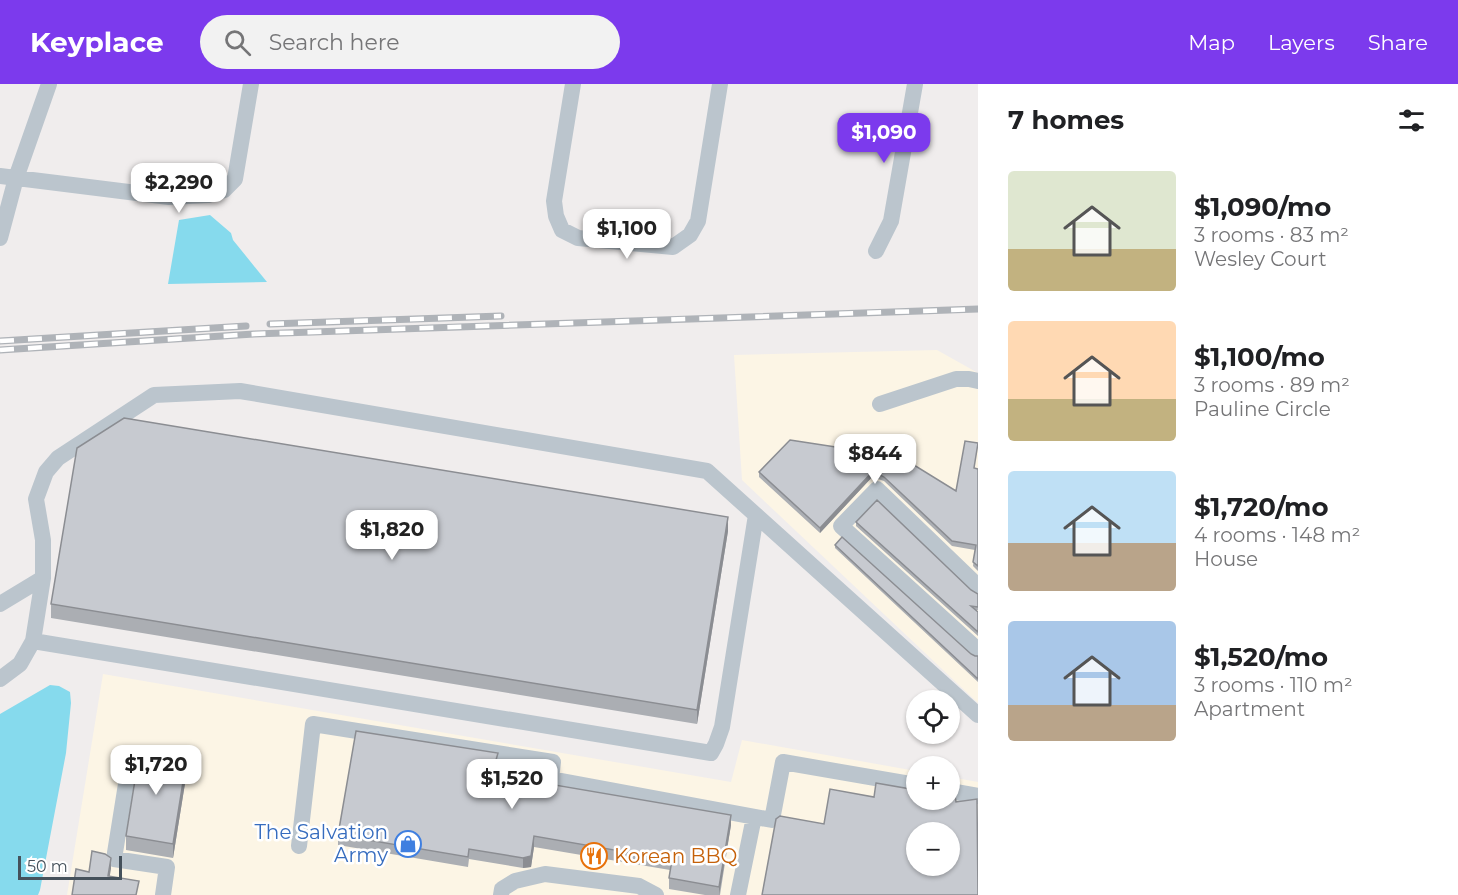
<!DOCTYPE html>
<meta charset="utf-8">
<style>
body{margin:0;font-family:Montserrat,sans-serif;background:#f2f2f2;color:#202124;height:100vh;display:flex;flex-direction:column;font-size:22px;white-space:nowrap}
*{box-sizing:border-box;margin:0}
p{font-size:20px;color:#757577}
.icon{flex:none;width:33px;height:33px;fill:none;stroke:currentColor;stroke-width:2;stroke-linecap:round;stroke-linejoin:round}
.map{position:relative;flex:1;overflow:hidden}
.side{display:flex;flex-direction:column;background:#fff;width:480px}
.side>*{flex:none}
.fabs{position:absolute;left:906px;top:606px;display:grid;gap:12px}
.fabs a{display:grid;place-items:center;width:54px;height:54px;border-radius:50%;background:#fff;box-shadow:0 2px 4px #0004;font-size:30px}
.scale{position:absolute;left:18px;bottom:15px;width:104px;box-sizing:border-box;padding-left:6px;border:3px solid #45515b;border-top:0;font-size:16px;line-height:21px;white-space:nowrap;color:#45515b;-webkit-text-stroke:4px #fff;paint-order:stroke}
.price{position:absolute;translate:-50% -51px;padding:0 14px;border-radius:12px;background:#fff;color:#222;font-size:20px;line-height:39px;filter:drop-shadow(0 2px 3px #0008)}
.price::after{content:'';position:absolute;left:50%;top:36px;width:18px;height:14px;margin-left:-9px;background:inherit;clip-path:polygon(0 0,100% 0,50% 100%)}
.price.active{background:#7c3aed;color:#fff}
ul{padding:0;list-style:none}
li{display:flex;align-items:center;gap:18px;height:150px;padding:0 30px}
li span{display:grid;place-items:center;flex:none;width:168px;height:120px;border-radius:6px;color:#555}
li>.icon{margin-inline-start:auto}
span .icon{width:72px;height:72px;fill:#fffc;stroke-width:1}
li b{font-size:26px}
h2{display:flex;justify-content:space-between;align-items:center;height:72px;padding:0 30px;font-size:26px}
header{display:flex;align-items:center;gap:36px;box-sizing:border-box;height:84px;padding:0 30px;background:#7c3aed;color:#fff}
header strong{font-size:28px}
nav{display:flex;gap:33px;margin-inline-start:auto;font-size:21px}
.search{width:420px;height:54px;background:#f2f2f2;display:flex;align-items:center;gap:15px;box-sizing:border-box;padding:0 21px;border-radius:33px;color:#757577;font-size:22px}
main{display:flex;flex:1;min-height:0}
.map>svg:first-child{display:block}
.commercial{fill:#fcf5e5;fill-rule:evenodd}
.water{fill:#86daed}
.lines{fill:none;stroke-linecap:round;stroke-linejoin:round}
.minor{stroke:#bbc5cd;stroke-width:16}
.rail-casing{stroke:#afb3b8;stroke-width:7}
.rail{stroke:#fff;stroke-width:4.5;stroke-dasharray:14;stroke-linecap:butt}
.wall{fill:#abaeb3}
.shaded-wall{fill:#8b8d92}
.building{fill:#c7cad0;stroke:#8b8d92;stroke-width:1.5;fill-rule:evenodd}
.labels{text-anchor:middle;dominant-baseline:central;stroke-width:5;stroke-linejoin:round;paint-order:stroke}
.shop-label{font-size:20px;fill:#366cbe;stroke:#fff;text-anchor:end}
.food-label{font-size:20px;fill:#c56008;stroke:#fff;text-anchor:start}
</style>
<header>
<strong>Keyplace</strong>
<div class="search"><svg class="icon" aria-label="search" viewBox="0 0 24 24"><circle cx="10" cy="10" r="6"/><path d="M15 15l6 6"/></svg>Search here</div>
<nav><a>Map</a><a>Layers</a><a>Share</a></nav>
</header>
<main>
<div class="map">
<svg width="978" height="811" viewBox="0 0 978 811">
<rect width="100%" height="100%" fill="#f0eded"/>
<!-- commercial -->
<path class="commercial" d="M937 266 978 289V619L742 396 734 271Z
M103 590 731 698 742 656 916 687V716H950V693L978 698V811H67ZM916 748H950V782H916Z"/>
<!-- water -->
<path class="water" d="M210 131 231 149 233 156 267 198 168 200 179 136Z
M50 601 59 602 70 608 71 619 66 669 40 806 38 811H0V630Z"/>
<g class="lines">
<!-- minor -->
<path class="minor" d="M573 0 554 117 556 132 562 146 578 154 673 163 690 151 698 137 720 0
M0 92 169 113 208 111 224 106 235 95 251 0
M0 154 16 94 49 0
M876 167 891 137 915 0
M880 320 956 295H969L978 297
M43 494V456L36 415 46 388 58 374 154 311 240 307 707 387 978 631
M978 502 877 405 841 442 978 566
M0 520 43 494 33 557
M0 595 20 580 33 557 711 669 716 660 722 643 756 431
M130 675 114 775 167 783 163 811
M950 707 978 712
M299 762 313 640 553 678 551 695 772 736 783 678 916 701
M501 811 502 805 515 797 545 790 639 802 656 811
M738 811 754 733"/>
<defs>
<path id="rail" d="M270 240 501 232
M0 257 246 242
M0 266 254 250 978 225"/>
</defs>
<!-- rail casing -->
<use href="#rail" class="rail-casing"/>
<!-- rail -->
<use href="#rail" class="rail"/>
</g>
<!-- wall -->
<path class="wall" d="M790 356 956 407 975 385H978V487L973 482 975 466 952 462 884 397 878 395 874 391 820 449 759 393V388Z
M856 438 978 510V526H975L978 528V552L856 442Z
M728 447 697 640 51 534V520Z
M835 461 971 570 975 572H978V598L835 464Z
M498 676 533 693 532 697 731 741 720 811H705L669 805V794L670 786 534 763 531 783 523 784 469 775 468 783 338 761V751Z
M187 687 173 774 126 766V752Z"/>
<!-- shaded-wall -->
<path class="shaded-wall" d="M874 386V391L820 449V444Z
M728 433V447L697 640V626Z
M187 673V687L173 774V760Z
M731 731V741L719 811V803Z
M534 752V763L531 783 523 784V774Z
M111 774V785L108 802V792Z"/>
<!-- building -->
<path class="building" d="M124 334 728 433 697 626 51 520 77 364Z
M790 356 901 373 956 407 965 357 978 359 974 384 978 385V482L973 478 976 461 952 457 884 393 878 390 874 386 820 444 759 388Z
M877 416 971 506 978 510V523L971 522 978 528V548L856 438Z
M842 453 971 570 975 572H978V595L835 461Z
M356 647 498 669 496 676 533 682 531 697 731 731 719 803 669 794 672 776 534 752 531 772 523 774 469 765 468 773 338 751Z
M140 665 187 673 173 760 126 752Z
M876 699 916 706V716H950V712L955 711 956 718 977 715 978 811H762L776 735 780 732 824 740 830 705 874 713ZM916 748H950V782H916Z
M92 767 105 770 111 774 108 792 139 797 136 811H72L76 785 89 788Z"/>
<!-- icons -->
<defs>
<symbol id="shop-ring" viewBox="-11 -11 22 22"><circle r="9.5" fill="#fff" stroke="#3f7fe0" stroke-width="1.5"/><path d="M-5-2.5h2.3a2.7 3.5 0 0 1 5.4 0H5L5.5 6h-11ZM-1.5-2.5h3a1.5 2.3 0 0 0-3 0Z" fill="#3f7fe0"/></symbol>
<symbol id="restaurant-ring" viewBox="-11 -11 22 22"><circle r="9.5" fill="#fff" stroke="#e8710a" stroke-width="1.5"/><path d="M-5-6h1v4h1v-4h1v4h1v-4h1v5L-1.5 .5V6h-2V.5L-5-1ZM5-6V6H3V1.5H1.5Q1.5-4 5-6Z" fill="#e8710a"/></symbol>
</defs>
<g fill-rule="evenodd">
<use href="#shop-ring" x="393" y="745" width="30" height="30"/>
<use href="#restaurant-ring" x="579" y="757" width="30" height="30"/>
</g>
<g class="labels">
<!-- shop labels -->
<g class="shop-label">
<text x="388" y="748">The Salvation<tspan x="388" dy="23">Army</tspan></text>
</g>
<!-- food labels -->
<g class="food-label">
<text x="614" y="772">Korean BBQ</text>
</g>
</g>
</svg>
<div class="fabs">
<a><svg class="icon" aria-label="locate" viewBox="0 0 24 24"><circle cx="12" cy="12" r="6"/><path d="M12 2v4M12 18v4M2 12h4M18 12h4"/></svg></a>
<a>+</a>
<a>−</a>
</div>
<div class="scale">50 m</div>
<b class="price active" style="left:884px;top:80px">$1,090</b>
<b class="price" style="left:179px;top:130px">$2,290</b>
<b class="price" style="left:627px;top:176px">$1,100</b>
<b class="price" style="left:875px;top:401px">$844</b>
<b class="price" style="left:392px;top:477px">$1,820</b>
<b class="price" style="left:156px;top:712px">$1,720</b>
<b class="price" style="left:512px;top:726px">$1,520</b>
</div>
<section class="side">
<h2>7 homes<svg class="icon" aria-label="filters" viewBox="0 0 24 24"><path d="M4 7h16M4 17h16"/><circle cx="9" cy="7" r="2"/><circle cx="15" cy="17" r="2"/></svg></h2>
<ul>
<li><span style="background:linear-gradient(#dfe7d0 65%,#c2b280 0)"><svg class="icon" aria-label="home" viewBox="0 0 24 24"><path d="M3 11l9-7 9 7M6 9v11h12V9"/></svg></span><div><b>$1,090/mo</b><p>3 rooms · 83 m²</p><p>Wesley Court</p></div></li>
<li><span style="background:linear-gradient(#ffd9b3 65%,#c2b280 0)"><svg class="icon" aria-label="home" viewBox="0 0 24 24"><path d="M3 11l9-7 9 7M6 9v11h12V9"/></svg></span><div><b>$1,100/mo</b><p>3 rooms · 89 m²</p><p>Pauline Circle</p></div></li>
<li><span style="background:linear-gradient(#bfe0f5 60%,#b9a48a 0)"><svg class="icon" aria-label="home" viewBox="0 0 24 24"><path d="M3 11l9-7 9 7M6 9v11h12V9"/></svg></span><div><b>$1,720/mo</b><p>4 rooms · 148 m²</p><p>House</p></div></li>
<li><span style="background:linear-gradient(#a9c7e8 70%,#b9a48a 0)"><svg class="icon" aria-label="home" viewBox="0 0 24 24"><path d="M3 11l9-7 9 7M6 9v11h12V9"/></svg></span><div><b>$1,520/mo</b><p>3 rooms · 110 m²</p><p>Apartment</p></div></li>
</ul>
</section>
</main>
